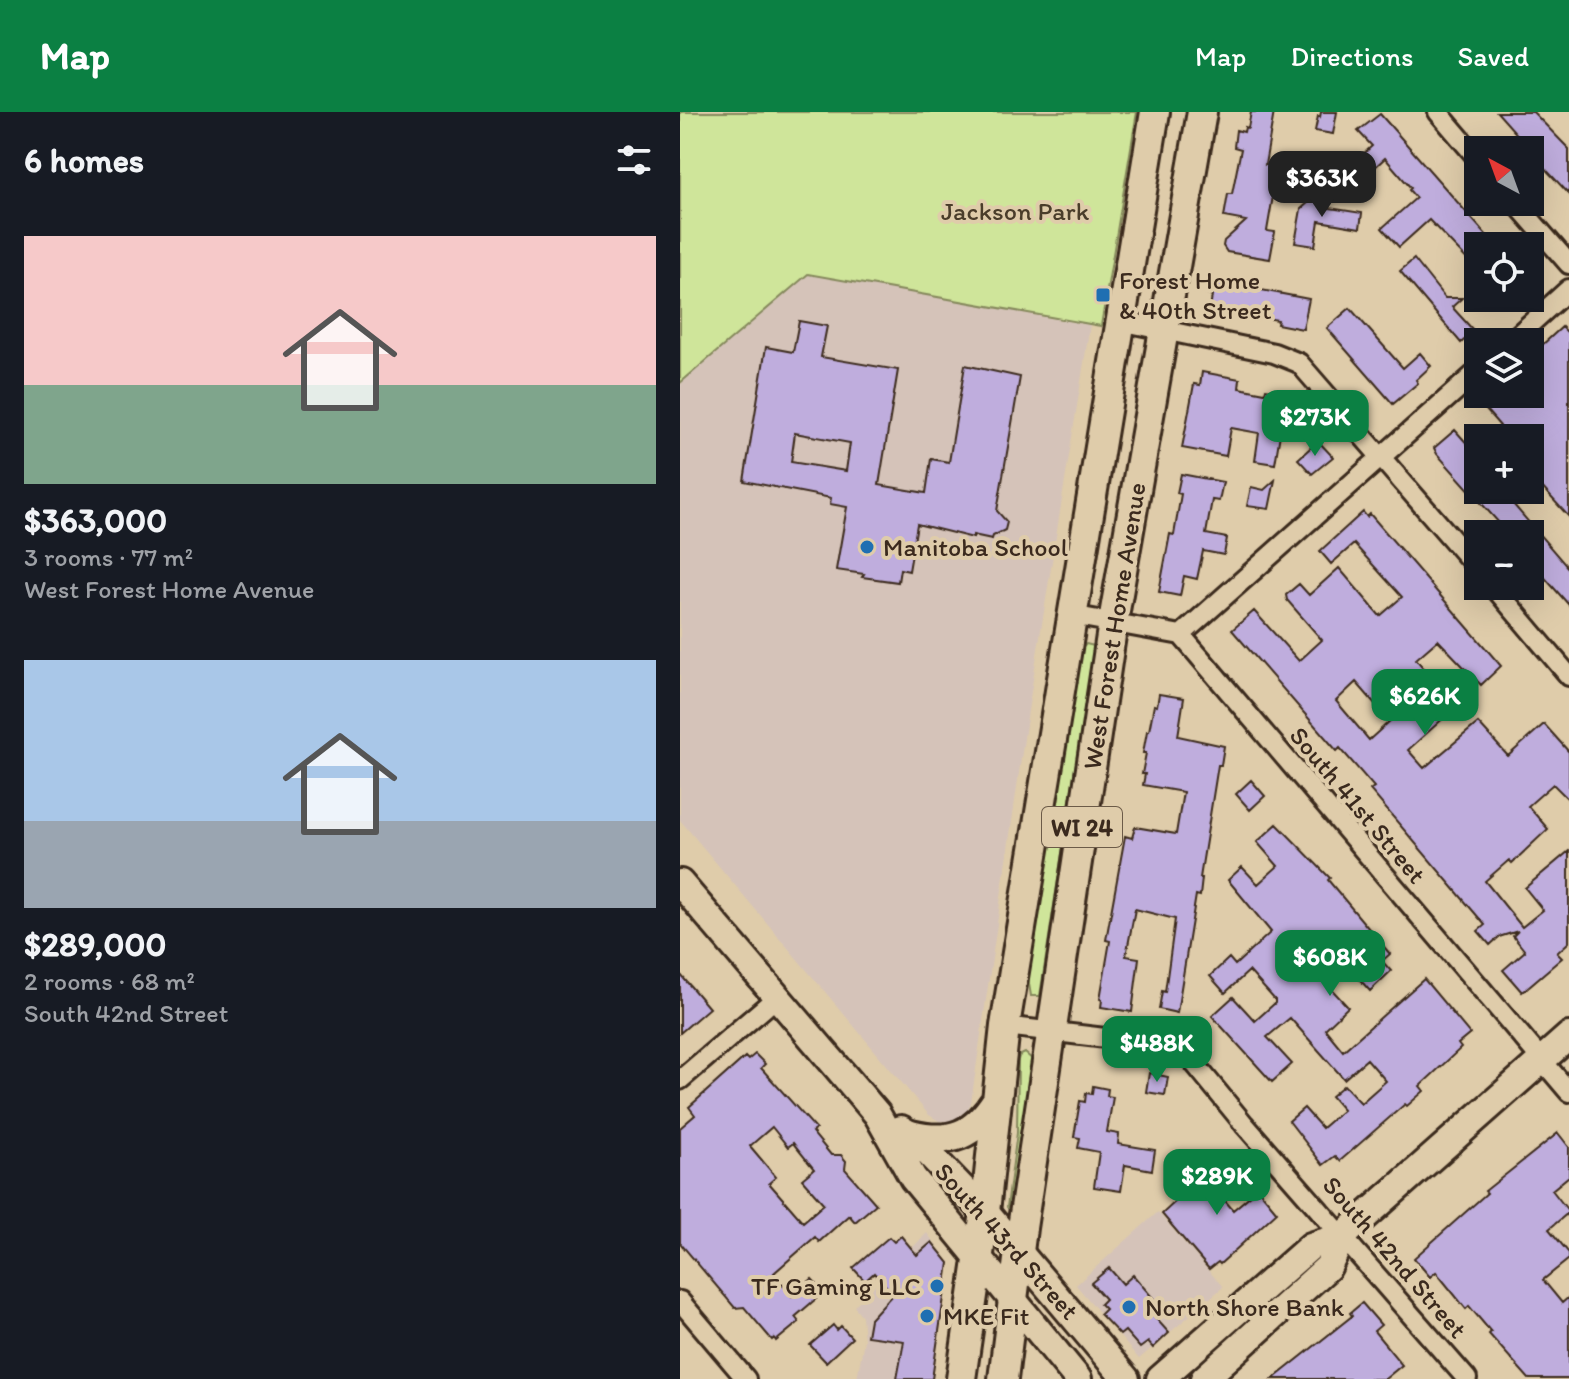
<!DOCTYPE html>
<meta charset="utf-8">
<style>
body{margin:0;font-family:Itim,sans-serif;background:#20242c;color:#f1f3f6;height:100vh;display:flex;flex-direction:column;font-size:30px;white-space:nowrap}
*{box-sizing:border-box;margin:0}
p{font-size:26px;color:#9ea1a6}
.icon{flex:none;width:44px;height:44px;fill:none;stroke:currentColor;stroke-width:2;stroke-linecap:round;stroke-linejoin:round}
.map{position:relative;flex:1;overflow:hidden}
.details{display:flex;flex-direction:column;background:#171b24;width:680px}
.details>*{flex:none}
.needle{width:52px;rotate:319deg}
.tools{position:absolute;left:784px;top:24px;display:grid;gap:16px}
.tools a{display:grid;place-items:center;width:80px;height:80px;border-radius:0px;background:#171b24;box-shadow:0 8px 32px #0002;font-size:40px}
.price{position:absolute;translate:-50% -68px;padding:0 18px;border-radius:16px;background:#0b8043;color:#fff;font-size:26px;line-height:52px;filter:drop-shadow(0 2px 4px #0008)}
.price::after{content:'';position:absolute;left:50%;top:48px;width:24px;height:18px;margin-left:-12px;background:inherit;clip-path:polygon(0 0,100% 0,50% 100%)}
.price.on{background:#222;color:#fff}
ul{padding:0;list-style:none}
li{display:grid;align-content:center;gap:16px;height:424px;padding:0 24px}
li span{display:grid;place-items:center;height:248px;border-radius:0px;color:#555}
li>.icon{margin-inline-start:auto}
span .icon{width:144px;height:144px;fill:#fffc;stroke-width:1}
li b{font-size:34px}
h2{display:flex;justify-content:space-between;align-items:center;height:96px;padding:0 24px;font-size:34px}
header{display:flex;align-items:center;gap:48px;box-sizing:border-box;height:112px;padding:0 40px;background:#0b8043;color:#fff}
header strong{font-size:38px}
nav{display:flex;gap:44px;margin-inline-start:auto;font-size:28px}
main{display:flex;flex:1;min-height:0}
.map>svg:first-child{display:block}
.built{fill:#d5c3b9}
.green{fill:#cfe59a;stroke:#85885c;stroke-width:2}
.building{fill:#bfaddd;stroke:#3b2a1e;stroke-width:2;fill-rule:evenodd}
.lines{fill:none;stroke-linecap:round;stroke-linejoin:round}
.minor-casing{stroke:#3b2a1e;stroke-width:24}
.secondary-casing{stroke:#3b2a1e;stroke-width:32}
.primary-casing{stroke:#3b2a1e;stroke-width:34}
.minor{stroke:#dfccaa;stroke-width:18}
.secondary{stroke:#dfccaa;stroke-width:26}
.primary{stroke:#dfccaa;stroke-width:28}
.poi-dot{fill:#1f6fb2;stroke:#dfccaa;stroke-width:3}
.labels{text-anchor:middle;dominant-baseline:central;stroke-width:8;stroke-linejoin:round;paint-order:stroke}
.shield{fill:#dfccaa;stroke:#6c5b48;stroke-width:2}
.shield-label{font-size:24px;font-weight:bold;fill:#3b2a1e}
.park-label{font-size:26px;fill:#4a3d2a;stroke:#dfccaa}
.poi-label{font-size:26px;fill:#3b2a1e;stroke:#dfccaa;text-anchor:start}
.street-label{font-size:26px;fill:#3b2a1e;stroke:#dfccaa}
</style>
<header>
<strong>Map</strong>
<nav><a>Map</a><a>Directions</a><a>Saved</a></nav>
</header>
<main>
<section class="details">
<h2>6 homes<svg class="icon" aria-label="filters" viewBox="0 0 24 24"><path d="M4 7h16M4 17h16"/><circle cx="9" cy="7" r="2"/><circle cx="15" cy="17" r="2"/></svg></h2>
<ul>
<li><span style="background:linear-gradient(#f6c9c9 60%,#7fa58c 0)"><svg class="icon" aria-label="home" viewBox="0 0 24 24"><path d="M3 11l9-7 9 7M6 9v11h12V9"/></svg></span><div><b>$363,000</b><p>3 rooms · 77 m²</p><p>West Forest Home Avenue</p></div></li>
<li><span style="background:linear-gradient(#a9c7e8 65%,#9aa5b1 0)"><svg class="icon" aria-label="home" viewBox="0 0 24 24"><path d="M3 11l9-7 9 7M6 9v11h12V9"/></svg></span><div><b>$289,000</b><p>2 rooms · 68 m²</p><p>South 42nd Street</p></div></li>
</ul>
</section>
<div class="map">
<svg width="889" height="1267" viewBox="0 0 889 1267">
<rect width="100%" height="100%" fill="#dfccaa"/>
<filter id="ink" filterUnits="userSpaceOnUse"><feTurbulence type="fractalNoise" baseFrequency=".0125" numOctaves="2"/><feDisplacementMap in="SourceGraphic" scale="16" xChannelSelector="R" yChannelSelector="G"/><feConvolveMatrix kernelMatrix="1 2 1 2 8 2 1 2 1" color-interpolation-filters="sRGB"/></filter>
<g filter="url(#ink)">
<!-- built -->
<path class="built" d="M128 162 410 213 348 599 291 991 286 1001 273 1009H259L249 1003 0 708V271Z
M478 1100 543 1175 459 1247 396 1173Z
M247 1121 269 1151 252 1267H177L184 1228 182 1204 174 1194Z"/>
<!-- green -->
<path class="green" d="M0 0H457L421 214 128 162 0 271Z
M406 532 414 534 360 884H351L347 860 400 539Z
M345 941 353 948 332 1101 327 1095 337 1021 338 948 339 944Z"/>
<!-- building -->
<path class="building" d="M571 0H594L585 53 598 55 587 119 595 120 590 147 547 140 543 134 544 129 566 109 544 105 548 82H552L561 37 554 35 556 18 564 20 565 15 568 16Z
M641 0H657L653 22 635 19 638 4 640 5Z
M817 0H853L889 37V82L856 47 858 46Z
M700 2 816 134H798V159L749 108 719 135 702 116 736 86 729 78 731 76 705 46 681 68 669 55 692 34 678 19Z
M646 75 643 95 682 101 680 116 639 109 635 134 615 131 621 97Z
M734 147 765 186H782L772 195 794 219 781 231 720 159Z
M529 168 629 187 623 217 597 212 598 208 530 197 532 183 527 182Z
M670 196 723 256 740 241 751 254 736 268 738 271 713 292 647 216Z
M119 209 147 214 141 245 218 258 199 373 246 381 251 347 269 350 285 253 340 265 317 399 327 410 325 418 313 424 312 427 293 423V426L237 412 229 459 220 457 218 470 182 465 184 462 156 458 167 395 150 392 151 386 64 369 86 235 113 240ZM115 321 170 331 166 359 111 350Z
M882 215 889 222V405L850 362V326H806L820 314 806 298 824 282H850V244Z
M522 260 560 267 559 276 585 281 586 277 607 280 595 352 575 349 579 321 551 316 546 344 502 336 514 272 520 273Z
M775 318 798 344V378H821L889 457V493L850 449V422H829L757 342 754 336Z
M638 329 653 345 632 362 618 347Z
M501 362 543 370 539 389 532 388 526 422 547 426 544 443 523 439 517 467 504 464 500 484 479 480 490 422 494 423 501 382 497 381Z
M595 368 589 397 567 394 571 375 584 378Z
M683 400 687 405 690 402 821 554 801 573 758 528 736 547 776 595 728 638 744 656 798 611 828 644 864 612 889 640V688L873 672 848 694 868 717 832 751 829 748 805 769 842 815 863 798 845 776 889 739V830L877 841 882 846 842 880 823 858 845 839 833 824 838 819 819 825 810 833 798 819 805 813 690 678 694 675 660 636 657 639 552 518 574 499 619 549 642 528 607 488 606 483 619 472 629 483 659 456 700 504 722 485 674 432 651 452 640 439ZM676 570 710 609 689 628 656 589Z
M479 582 504 586 498 624 544 634 541 653H538L520 766H522L520 784 516 783 497 901 479 897 482 879 485 880 495 807 455 797 446 844 459 846 452 900 421 895 422 888 420 887 430 829 426 828 445 724 452 726 455 715 496 722 503 680 463 673 465 662H462L466 641H463L467 619H469L474 593 477 594Z
M571 668 585 684 570 698 556 682Z
M597 712 650 766 648 768 710 842 702 849 711 859 690 879 665 851 644 869 668 895 645 917 663 939 744 867 790 922 778 932 781 936 740 974 744 979 727 994 725 992 660 1049 655 1044 643 1053 609 1009 624 996 642 1016 663 998 651 984 664 973 681 991 706 969 687 947 664 967 610 906 587 925 612 952 592 970 532 904 553 885 575 909 595 891V888L569 859 545 881 530 864 549 846 555 853 591 820 548 768 562 755 578 772 598 754 577 730Z
M0 862 29 896 0 921Z
M75 942 85 952 81 956 136 1017 132 1020 151 1043H161L166 1049 165 1057 196 1092 175 1110 169 1103 139 1130 135 1125 94 1161 112 1184 132 1167 144 1180 115 1205 119 1210 96 1229 94 1226 92 1228 64 1195 55 1196 0 1131V1016L15 1003 9 995 65 945 68 948ZM92 1015 108 1035 113 1031 134 1057 122 1067 144 1092 123 1110 89 1071 96 1065 70 1034Z
M469 961 488 965 485 983 466 980Z
M413 974 428 977 427 984 433 985 427 1020 439 1022 438 1032 475 1038 472 1058 445 1053 441 1079 414 1075 419 1040 398 1036 400 1026 394 1025 400 989 405 990 406 981 412 982Z
M878 1021 889 1035V1064L872 1078 889 1100 869 1117 889 1141V1147L863 1168 882 1191 889 1185V1267H849L809 1222 811 1220 789 1194 786 1197 756 1160 750 1165 734 1146 807 1081 805 1079Z
M543 1045 554 1057 533 1075 553 1098 578 1077 597 1100 540 1152 538 1150 529 1157 482 1102Z
M221 1124 237 1143 252 1130 269 1151 252 1267H217L224 1229 187 1224 190 1207 213 1182 194 1161 185 1169 173 1156 209 1125 214 1130Z
M429 1156 443 1172 453 1163 479 1193 470 1200 489 1221 473 1236 468 1230 460 1236 445 1219 440 1223 420 1202 425 1197 420 1192 425 1187 411 1171Z
M682 1191 701 1213 694 1219 722 1253 705 1267H593L672 1204 670 1201Z
M153 1213 157 1218 161 1214 172 1226 146 1250 130 1233Z"/>
<g class="lines">
<defs>
<path id="minor" d="M758 0 798 47
M835 90 889 152
M440 209 594 241 619 251 798 457
M830 230 889 177
M813 474 889 564
M391 503 501 523 889 980
M501 523 798 259
M325 914 501 935 564 1012 787 1267
M0 968 97 885
M0 1189 66 1267"/>
<path id="secondary" d="M0 771 197 1002 233 1066 398 1267
M221 1017 231 1023 305 1100 446 1267
M480 1267 631 1134 663 1124
M524 1267 648 1155 663 1124 889 924"/>
<path id="primary" d="M231 1023C271 1033 294 1023 316 989
M281 1267 305 1100 325 914 475 0
M323 1267 342 1116 433 510 522 0"/>
</defs>
<!-- minor casing -->
<use href="#minor" class="minor-casing"/>
<!-- secondary casing -->
<use href="#secondary" class="secondary-casing"/>
<!-- primary casing -->
<use href="#primary" class="primary-casing"/>
<!-- minor -->
<use href="#minor" class="minor"/>
<!-- secondary -->
<use href="#secondary" class="secondary"/>
<!-- primary -->
<use href="#primary" class="primary"/>
</g>
</g>
<!-- markers -->
<g class="poi-dot">
<rect x="415" y="175" width="16" height="16" rx="4"/>
<circle cx="187" cy="435" r="8"/>
<circle cx="257" cy="1174" r="8"/>
<circle cx="449" cy="1195" r="8"/>
<circle cx="247" cy="1204" r="8"/>
</g>
<g class="labels">
<!-- shield labels -->
<rect class="shield" x="362" y="695" width="80" height="40" rx="6"/>
<g class="shield-label">
<text x="402" y="715">WI 24</text>
</g>
<!-- park labels -->
<g class="park-label">
<text x="335" y="99">Jackson Park</text>
</g>
<!-- poi labels -->
<g class="poi-label">
<text x="439" y="168">Forest Home<tspan x="439" dy="30">&amp; 40th Street</tspan></text>
<text x="203" y="435">Manitoba School</text>
<text x="241" y="1174" text-anchor="end">TF Gaming LLC</text>
<text x="465" y="1195">North Shore Bank</text>
<text x="263" y="1204">MKE Fit</text>
</g>
<!-- street labels -->
<g class="street-label">
<text transform="translate(434 514) rotate(-81)">West Forest Home Avenue</text>
<text transform="translate(678 693) rotate(50)">South 41st Street</text>
<text transform="translate(327 1129) rotate(48)">South 43rd Street</text>
<text transform="translate(715 1145) rotate(49)">South 42nd Street</text>
</g>
</g>
</svg>
<div class="tools">
<a><svg class="needle" viewBox="-14 -14 28 28"><path d="M0-13l5 13h-10z" fill="#e53935"/><path d="M0 13l5-13h-10z" fill="#9ea1a6"/></svg></a>
<a><svg class="icon" aria-label="locate" viewBox="0 0 24 24"><circle cx="12" cy="12" r="6"/><path d="M12 2v4M12 18v4M2 12h4M18 12h4"/></svg></a>
<a><svg class="icon" aria-label="layers" viewBox="0 0 24 24"><path d="M12 4l9 5-9 5-9-5zM3 14l9 5 9-5"/></svg></a>
<a>+</a>
<a>−</a>
</div>
<b class="price on" style="left:642px;top:107px">$363K</b>
<b class="price" style="left:635px;top:346px">$273K</b>
<b class="price" style="left:745px;top:625px">$626K</b>
<b class="price" style="left:650px;top:886px">$608K</b>
<b class="price" style="left:477px;top:972px">$488K</b>
<b class="price" style="left:537px;top:1105px">$289K</b>
</div>
</main>
